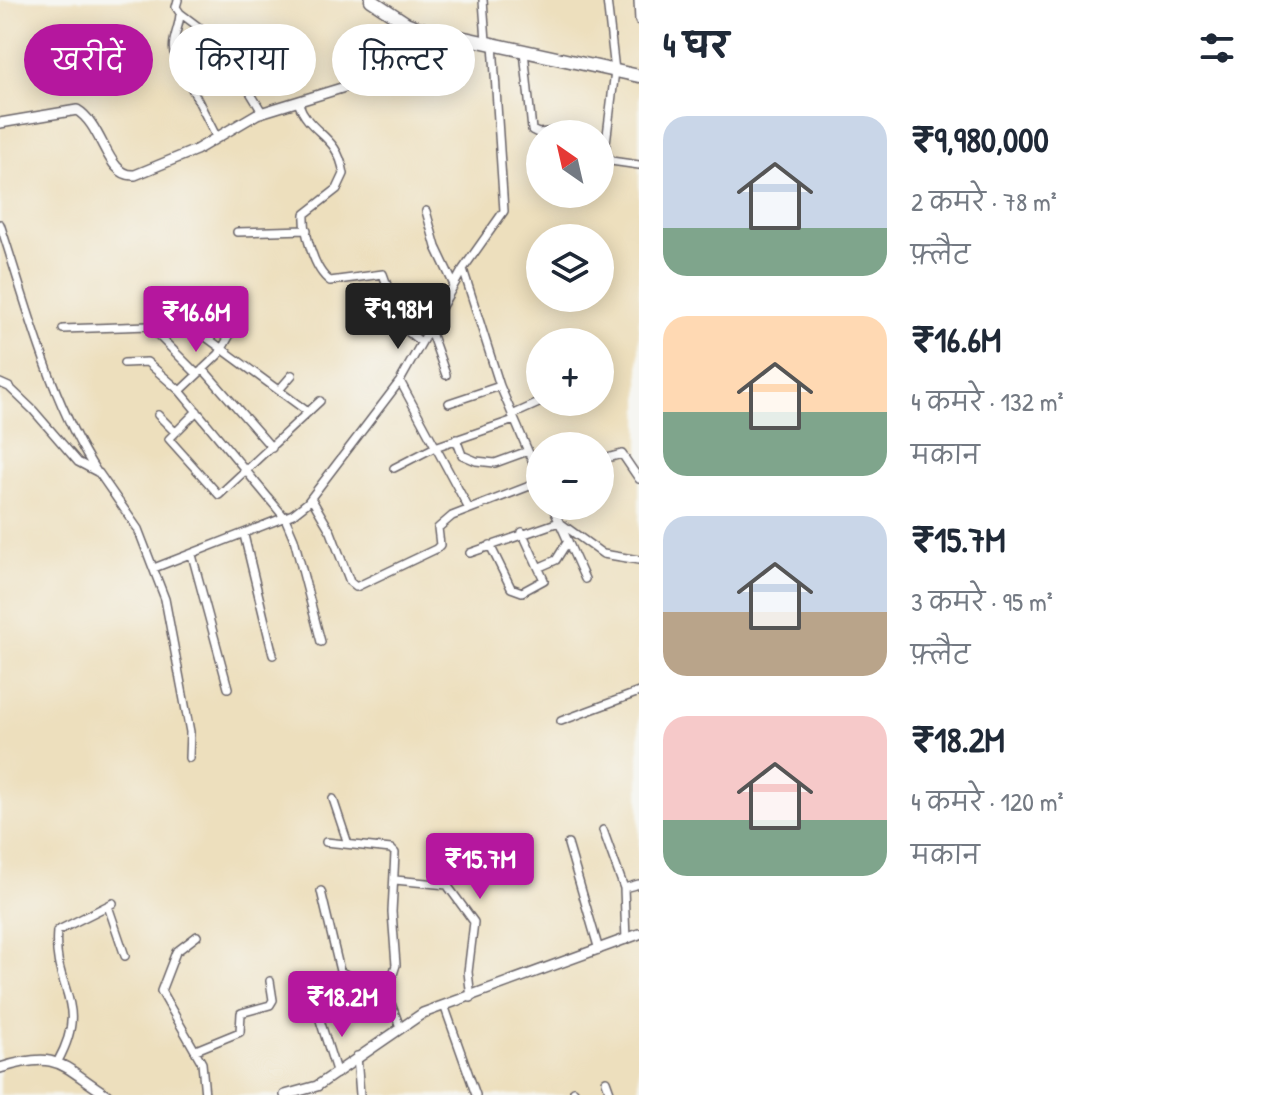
<!DOCTYPE html>
<html lang="hi">
<meta charset="utf-8">
<style>
body{margin:0;font-family:"Patrick Hand","Playpen Sans Deva",sans-serif;background:#f2f2f3;color:#1f2937;height:100vh;display:flex;flex-direction:column;font-size:30px;white-space:nowrap}
*{box-sizing:border-box;margin:0}
p{font-size:26px;color:#747a83}
.icon{flex:none;width:44px;height:44px;fill:none;stroke:currentColor;stroke-width:2;stroke-linecap:round;stroke-linejoin:round}
.map{position:relative;flex:1;overflow:hidden}
.drawer{display:flex;flex-direction:column;background:#fff;width:624px}
.drawer>*{flex:none}
.guide{position:absolute;left:24px;top:24px;width:494px;height:72px;display:flex;gap:16px}
.needle{width:52px;rotate:326deg}
.fabs{position:absolute;left:526px;top:120px;display:grid;gap:16px}
.fabs a{display:grid;place-items:center;width:88px;height:88px;border-radius:50%;background:#fff;box-shadow:0 4px 20px #0003;font-size:40px}
.price{position:absolute;translate:-50% -68px;padding:0 18px;border-radius:8px;background:#b5179e;color:#fff;font-size:26px;line-height:52px;filter:drop-shadow(0 2px 4px #0008)}
.price::after{content:'';position:absolute;left:50%;top:48px;width:24px;height:18px;margin-left:-12px;background:inherit;clip-path:polygon(0 0,100% 0,50% 100%)}
.price.current{background:#222;color:#fff}
ul{padding:0;list-style:none}
li{display:flex;align-items:center;gap:24px;height:200px;padding:0 24px}
li span{display:grid;place-items:center;flex:none;width:224px;height:160px;border-radius:24px;color:#555}
li>.icon{margin-inline-start:auto}
span .icon{width:96px;height:96px;fill:#fffc;stroke-width:1}
li b{font-size:34px}
h2{display:flex;justify-content:space-between;align-items:center;height:96px;padding:0 24px;font-size:34px}
.tag{padding:0 28px;border-radius:36px;background:#fff;box-shadow:0 4px 20px #0003;font-size:28px;line-height:72px}
.tag.current{background:#b5179e;color:#fff}
main{display:flex;flex:1;min-height:0}
.map>svg:first-child{display:block}
.lines{fill:none;stroke-linecap:round;stroke-linejoin:round}
.minor-casing{stroke:#696468;stroke-width:10}
.tertiary-casing{stroke:#696468;stroke-width:12}
.primary-casing{stroke:#696468;stroke-width:15}
.minor{stroke:#fff;stroke-width:7}
.tertiary{stroke:#fff;stroke-width:9}
.primary{stroke:#fff;stroke-width:12}
</style>
<main>
<div class="map">
<svg width="639" height="1095" viewBox="0 0 639 1095">
<rect width="100%" height="100%" fill="#f6f6f2"/>
<filter id="ink" filterUnits="userSpaceOnUse"><feTurbulence type="fractalNoise" baseFrequency=".0125" numOctaves="2"/><feDisplacementMap in="SourceGraphic" scale="16" xChannelSelector="R" yChannelSelector="G"/><feConvolveMatrix kernelMatrix="1 2 1 2 8 2 1 2 1" color-interpolation-filters="sRGB"/></filter>
<filter id="wash" filterUnits="userSpaceOnUse"><feTurbulence type="fractalNoise" baseFrequency=".006" numOctaves="4" result="noise"/><feDisplacementMap in="SourceGraphic" scale="32" xChannelSelector="R" yChannelSelector="G"/><feGaussianBlur stdDeviation="1.8" result="paint"/><feColorMatrix in="noise" values="0 0 0 0 0 0 0 0 0 0 0 0 0 0 0 0 0 1.4 0 .05"/><feComposite in="paint" operator="in"/></filter>
<g filter="url(#wash)">
<rect width="100%" height="100%" fill="#eddfbd"/>
</g>
<g filter="url(#ink)">
<g class="lines">
<defs>
<path id="minor" d="M178 0 176 7 180 13 220 43 262 112
M483 0 486 41
M607 0 615 71 605 151 611 161 639 165
M638 0 639 21
M180 13C180 27 171 40 174 53L217 138
M524 51 532 130 538 133 567 130 571 134
M298 102C310 136 337 132 344 174L337 189 305 214C304 233 314 270 330 281L383 274 402 327 421 342
M426 211 436 247 454 285
M0 224C27 305 50 400 97 472
M237 232 307 230
M463 269 500 386 540 479
M165 307 308 412
M429 327 446 375
M63 329 149 326 197 374
M124 363 147 362 180 391 285 518 294 539 321 642
M203 369 272 448
M400 381 469 509
M0 383 9 387 33 410 78 462 99 473 138 529 165 599 190 732 189 758
M279 390 292 375
M180 391 219 354 231 333
M449 403 500 386
M197 411 169 439 219 495 320 401
M158 415 174 431
M512 415 541 402
M456 439 462 455 476 461 495 463 528 451
M600 460 622 454 639 479
M394 468 435 447 514 420
M311 498 331 532 350 582 356 587 436 549 440 545 438 528 452 516 540 482
M552 506 585 579
M244 535 273 655
M490 545 511 588 522 592 544 580 522 532
M470 553 559 522 603 554 639 560
M192 555 228 688
M540 567 556 560 568 541
M154 568 293 514 307 503 400 381 463 269 504 211 493 44
M561 721 639 692
M333 799 348 844
M603 830 624 888 626 940
M326 842 391 849 395 853 392 912 396 965 387 993 400 1027
M568 844 599 950
M395 880 447 885 474 922 468 972 471 998
M624 888 639 884
M321 891 340 971 390 999
M108 906 125 956
M197 936 176 952 161 991 202 1063 205 1095
M444 1005 476 1095
M318 1014 337 1074
M196 1050 240 1032 241 1013 270 1005 273 1000 270 981
M357 1056 360 1095
M58 1061C91 1000 52 991 57 931L113 903
M606 1081 611 1095
M574 1091 576 1095"/>
<path id="tertiary" d="M0 123 77 110C103 125 107 178 135 175L196 150 257 114 410 67 423 54 432 31
M0 1068C60 1050 60 1065 107 1095
M285 1095 317 1086 423 1013 639 934"/>
<path id="primary" d="M371 0 406 23 419 28 639 76"/>
</defs>
<!-- minor casing -->
<use href="#minor" class="minor-casing"/>
<!-- tertiary casing -->
<use href="#tertiary" class="tertiary-casing"/>
<!-- primary casing -->
<use href="#primary" class="primary-casing"/>
<!-- minor -->
<use href="#minor" class="minor"/>
<!-- tertiary -->
<use href="#tertiary" class="tertiary"/>
<!-- primary -->
<use href="#primary" class="primary"/>
</g>
</g>
</svg>
<div class="fabs">
<a><svg class="needle" viewBox="-14 -14 28 28"><path d="M0-13l5 13h-10z" fill="#e53935"/><path d="M0 13l5-13h-10z" fill="#747a83"/></svg></a>
<a><svg class="icon" aria-label="layers" viewBox="0 0 24 24"><path d="M12 4l9 5-9 5-9-5zM3 14l9 5 9-5"/></svg></a>
<a>+</a>
<a>−</a>
</div>
<b class="price current" style="left:398px;top:351px">₹9.98M</b>
<b class="price" style="left:196px;top:354px">₹16.6M</b>
<b class="price" style="left:480px;top:901px">₹15.7M</b>
<b class="price" style="left:342px;top:1039px">₹18.2M</b>
<div class="guide">
<a class="tag current">खरीदें</a>
<a class="tag">किराया</a>
<a class="tag">फ़िल्टर</a>
</div>
</div>
<section class="drawer">
<h2>4 घर<svg class="icon" aria-label="filters" viewBox="0 0 24 24"><path d="M4 7h16M4 17h16"/><circle cx="9" cy="7" r="2"/><circle cx="15" cy="17" r="2"/></svg></h2>
<ul>
<li><span style="background:linear-gradient(#c9d6e8 70%,#7fa58c 0)"><svg class="icon" aria-label="home" viewBox="0 0 24 24"><path d="M3 11l9-7 9 7M6 9v11h12V9"/></svg></span><div><b>₹9,980,000</b><p>2 कमरे · 78 m²</p><p>फ़्लैट</p></div></li>
<li><span style="background:linear-gradient(#ffd9b3 60%,#7fa58c 0)"><svg class="icon" aria-label="home" viewBox="0 0 24 24"><path d="M3 11l9-7 9 7M6 9v11h12V9"/></svg></span><div><b>₹16.6M</b><p>4 कमरे · 132 m²</p><p>मकान</p></div></li>
<li><span style="background:linear-gradient(#c9d6e8 60%,#b9a48a 0)"><svg class="icon" aria-label="home" viewBox="0 0 24 24"><path d="M3 11l9-7 9 7M6 9v11h12V9"/></svg></span><div><b>₹15.7M</b><p>3 कमरे · 95 m²</p><p>फ़्लैट</p></div></li>
<li><span style="background:linear-gradient(#f6c9c9 65%,#7fa58c 0)"><svg class="icon" aria-label="home" viewBox="0 0 24 24"><path d="M3 11l9-7 9 7M6 9v11h12V9"/></svg></span><div><b>₹18.2M</b><p>4 कमरे · 120 m²</p><p>मकान</p></div></li>
</ul>
</section>
</main>
